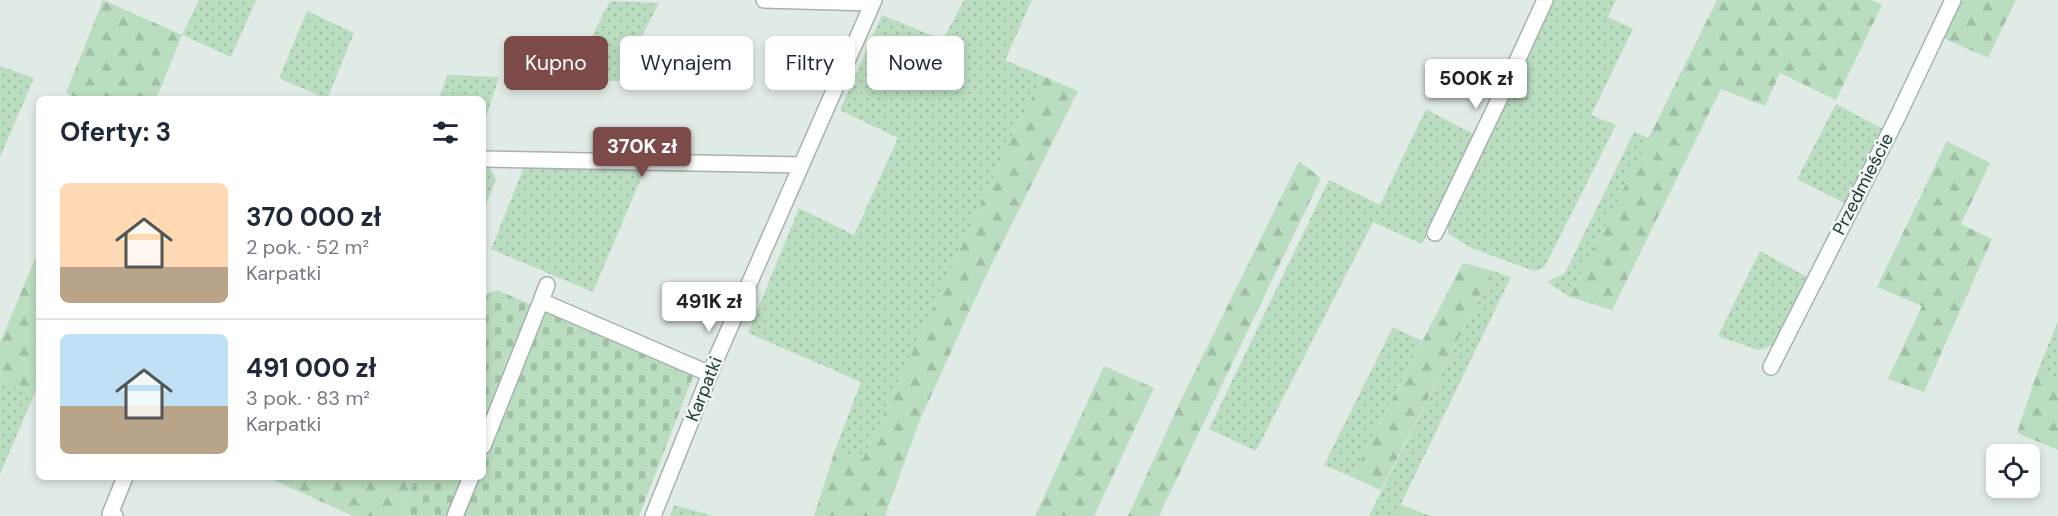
<!DOCTYPE html>
<html lang="pl">
<meta charset="utf-8">
<style>
body{margin:0;font-family:"DM Sans",sans-serif;background:#f2f2f3;color:#1f2937;height:100vh;display:flex;flex-direction:column;font-size:22px;white-space:nowrap}
*{box-sizing:border-box;margin:0}
p{font-size:20px;color:#747a83}
.icon{flex:none;width:33px;height:33px;fill:none;stroke:currentColor;stroke-width:2;stroke-linecap:round;stroke-linejoin:round}
.map{position:relative;flex:1;overflow:hidden}
.details{position:absolute;left:36px;top:96px;width:450px;height:384px;display:flex;flex-direction:column;background:#fff;border-radius:9px;box-shadow:0 3px 9px #0003}
.details>*{flex:none}
.banner{position:absolute;left:504px;top:36px;width:570px;height:54px;display:flex;gap:12px}
.fabs{position:absolute;left:1986px;top:444px;display:grid;gap:12px}
.fabs a{display:grid;place-items:center;width:54px;height:54px;border-radius:9px;background:#fff;box-shadow:0 3px 9px #0003;font-size:30px}
.price{position:absolute;translate:-50% -51px;padding:0 14px;border-radius:6px;background:#fff;color:#222;font-size:20px;line-height:39px;filter:drop-shadow(0 2px 3px #0008)}
.price::after{content:'';position:absolute;left:50%;top:36px;width:18px;height:14px;margin-left:-9px;background:inherit;clip-path:polygon(0 0,100% 0,50% 100%)}
.price.active{background:#7c4a48;color:#fff}
ul{padding:0;list-style:none}
li{display:flex;align-items:center;gap:18px;height:150px;padding:0 24px}
li+li{border-top:2px solid #e0e1e3}
li span{display:grid;place-items:center;flex:none;width:168px;height:120px;border-radius:9px;color:#555}
li>.icon{margin-inline-start:auto}
span .icon{width:72px;height:72px;fill:#fffc;stroke-width:1}
li b{font-size:26px}
h2{display:flex;justify-content:space-between;align-items:center;height:72px;padding:0 24px;font-size:26px}
.tag{padding:0 21px;border-radius:9px;background:#fff;box-shadow:0 3px 9px #0003;font-size:21px;line-height:54px}
.tag.active{background:#7c4a48;color:#fff}
.map>svg:first-child{display:block}
.grass{fill:url(#grass-dots)}
.forest{fill:url(#forest-firs)}
.cemetery{fill:url(#cemetery-stones)}
.lines{fill:none;stroke-linecap:round;stroke-linejoin:round}
.street-casing{stroke:#a4b3ac;stroke-width:18}
.street{stroke:#fff;stroke-width:15}
.labels{text-anchor:middle;dominant-baseline:central;stroke-width:5;stroke-linejoin:round;paint-order:stroke}
.street-label{font-size:18px;fill:#223b32;stroke:#f1f8f4}
</style>
<div class="map">
<svg width="2058" height="516" viewBox="0 0 2058 516">
<defs>
<pattern id="grass-dots" width="8" height="8" patternUnits="userSpaceOnUse" patternTransform="scale(1.5)"><rect width="8" height="8" fill="#badcc0"/><path d="M2 2h.1M6 6h.1" fill="none" stroke="#a0bea5" stroke-width="1.8" stroke-linecap="round"/></pattern>
<pattern id="forest-firs" width="22" height="20" patternUnits="userSpaceOnUse" patternTransform="scale(1.5)"><rect width="22" height="20" fill="#badcc0"/><path d="M5 1l3.5 6h-7zM16 11l3.5 6h-7z" fill="#a0bea5"/></pattern>
<pattern id="cemetery-stones" width="16" height="16" patternUnits="userSpaceOnUse" patternTransform="scale(1.5)"><rect width="16" height="16" fill="#badcc0"/><path d="M2 7V4a2 2 0 0 1 4 0v3zM10 15v-3a2 2 0 0 1 4 0v3z" fill="#a0bea5"/></pattern>
</defs>
<rect width="100%" height="100%" fill="#e1ebe6"/>
<!-- grass -->
<path class="grass" d="M199 0H256L231 57 182 35Z
M964 0H1032L1005 60 1043 76 1013 134 863 459 835 450 861 382 748 333 799 208 854 235 898 138 840 110 882 15 943 40Z
M1549 0H1616L1608 17 1633 29 1591 115 1616 125 1544 268 1534 271 1469 247 1449 234 1446 222Z
M610 1 659 3 619 81 570 79Z
M307 11 354 33 327 99 279 78Z
M0 66 34 78 0 157Z
M447 75 499 77 483 126V99H439Z
M1836 104 1885 130 1848 205 1797 179Z
M1426 109 1477 136 1422 244 1373 222 1256 451 1209 429 1329 180 1380 205Z
M1634 132 1649 138 1570 297 1547 282 1565 273Z
M483 166H488L496 179 483 212Z
M524 167 645 169 593 292 491 249Z
M1760 251 1811 279 1775 345 1758 350 1718 336Z
M1493 271 1511 277 1395 516H1369Z
M2058 321V380L2037 373Z
M1393 327 1422 341 1352 477 1324 465Z
M0 380 34 395 0 474Z
M674 505 714 516H670Z"/>
<!-- forest -->
<path class="forest" d="M103 0 182 35 156 99H79L66 93Z
M1717 0H1871L1882 5 1836 100 1780 73 1765 106 1721 89 1612 310 1570 297Z
M1957 0H2016L1988 58 1941 37Z
M1043 76 1078 91 980 288 919 422 885 516H814L835 450 863 459 1013 134Z
M1947 141 1990 163 1961 224 1992 239 1924 392 1888 379 1922 306 1877 287Z
M1299 161 1321 178 1159 516H1128L1180 402Z
M39 249V382L34 395 0 380V343Z
M1463 263 1493 271 1381 490 1352 477Z
M1104 366 1154 388 1094 516H1035Z
M2037 373 2058 380V450L2017 433Z
M267 477H416L400 516H353Z
M1400 504 1430 516H1395Z"/>
<!-- cemetery -->
<path class="cemetery" d="M497 290 694 374 639 516H400L416 477H483V306L488 293Z"/>
<g class="lines">
<defs>
<path id="street" d="M764 0 872 3
M483 159 801 165
M1435 233 1506 85 1545 0
M541 301 547 285
M1771 367 1897 118 1953 0
M483 446 541 301 710 374
M115 516 110 514 125 477
M455 516 471 477
M653 516 716 359 874 0"/>
</defs>
<!-- street casing -->
<use href="#street" class="street-casing"/>
<!-- street -->
<use href="#street" class="street"/>
</g>
<g class="labels">
<!-- street labels -->
<g class="street-label">
<text transform="translate(1863 184) rotate(-63)">Przedmieście</text>
<text transform="translate(704 389) rotate(-68)">Karpatki</text>
</g>
</g>
</svg>
<div class="fabs">
<a><svg class="icon" aria-label="locate" viewBox="0 0 24 24"><circle cx="12" cy="12" r="6"/><path d="M12 2v4M12 18v4M2 12h4M18 12h4"/></svg></a>
</div>
<b class="price" style="left:1476px;top:110px">500K zł</b>
<b class="price active" style="left:642px;top:178px">370K zł</b>
<b class="price" style="left:709px;top:333px">491K zł</b>
<div class="banner">
<a class="tag active">Kupno</a>
<a class="tag">Wynajem</a>
<a class="tag">Filtry</a>
<a class="tag">Nowe</a>
</div>
<section class="details">
<h2>Oferty: 3<svg class="icon" aria-label="filters" viewBox="0 0 24 24"><path d="M4 7h16M4 17h16"/><circle cx="9" cy="7" r="2"/><circle cx="15" cy="17" r="2"/></svg></h2>
<ul>
<li><span style="background:linear-gradient(#ffd9b3 70%,#b9a48a 0)"><svg class="icon" aria-label="home" viewBox="0 0 24 24"><path d="M3 11l9-7 9 7M6 9v11h12V9"/></svg></span><div><b>370 000 zł</b><p>2 pok. · 52 m²</p><p>Karpatki</p></div></li>
<li><span style="background:linear-gradient(#bfe0f5 60%,#b9a48a 0)"><svg class="icon" aria-label="home" viewBox="0 0 24 24"><path d="M3 11l9-7 9 7M6 9v11h12V9"/></svg></span><div><b>491 000 zł</b><p>3 pok. · 83 m²</p><p>Karpatki</p></div></li>
</ul>
</section>
</div>
